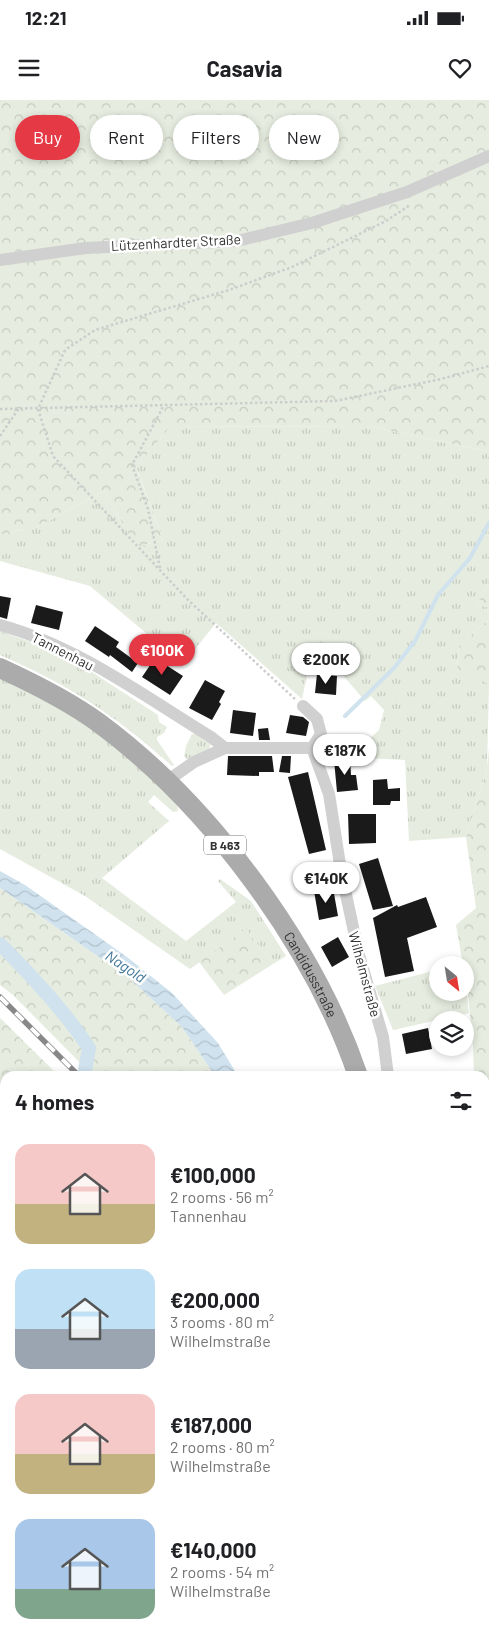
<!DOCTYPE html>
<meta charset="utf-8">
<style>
body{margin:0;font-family:Barlow,sans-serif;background:#f6f6f6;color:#202124;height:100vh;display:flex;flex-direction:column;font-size:19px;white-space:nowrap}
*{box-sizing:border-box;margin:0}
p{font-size:16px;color:#757577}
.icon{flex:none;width:28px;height:28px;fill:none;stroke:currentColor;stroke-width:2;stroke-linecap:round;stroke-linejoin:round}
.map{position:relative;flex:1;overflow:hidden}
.sheet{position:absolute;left:0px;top:971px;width:490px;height:571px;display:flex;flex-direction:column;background:#fff;border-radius:15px 15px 0 0;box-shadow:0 2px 8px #0003}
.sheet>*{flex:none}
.guide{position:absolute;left:15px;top:15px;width:460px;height:45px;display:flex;gap:10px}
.needle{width:32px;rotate:150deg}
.buttons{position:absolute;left:429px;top:856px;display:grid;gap:10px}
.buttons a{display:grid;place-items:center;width:45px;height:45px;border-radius:50%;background:#fff;box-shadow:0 2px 8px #0003;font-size:25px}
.price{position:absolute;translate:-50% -42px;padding:0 11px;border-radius:18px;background:#fff;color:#222;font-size:16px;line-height:32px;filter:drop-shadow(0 1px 2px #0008)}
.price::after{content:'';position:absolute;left:50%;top:30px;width:15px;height:11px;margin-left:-8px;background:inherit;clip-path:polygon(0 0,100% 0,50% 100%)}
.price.active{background:#e63946;color:#fff}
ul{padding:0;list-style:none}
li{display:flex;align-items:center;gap:15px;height:125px;padding:0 15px}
li span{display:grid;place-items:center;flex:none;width:140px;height:100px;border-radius:15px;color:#555}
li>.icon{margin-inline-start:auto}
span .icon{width:60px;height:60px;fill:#fffc;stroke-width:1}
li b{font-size:21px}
h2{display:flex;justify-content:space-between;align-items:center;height:60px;padding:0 15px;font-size:21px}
.tag{padding:0 18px;border-radius:22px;background:#fff;box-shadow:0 2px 8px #0003;font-size:18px;line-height:45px}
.tag.active{background:#e63946;color:#fff}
.status{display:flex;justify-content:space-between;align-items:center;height:35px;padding:0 25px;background:#fff;direction:ltr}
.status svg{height:14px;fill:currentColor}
header{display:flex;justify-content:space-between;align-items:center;height:65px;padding:0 15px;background:#fff;font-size:22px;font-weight:700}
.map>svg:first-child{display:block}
.grass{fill:url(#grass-tufts)}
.forest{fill:url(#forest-crowns)}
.water{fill:url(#water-waves)}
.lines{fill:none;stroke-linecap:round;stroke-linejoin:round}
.stream{stroke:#cfe2ee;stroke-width:4}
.canal{stroke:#cfe2ee;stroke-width:14}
.building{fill:#1a1a1a}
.path{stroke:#cdcdcd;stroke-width:2.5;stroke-dasharray:2.5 2.5;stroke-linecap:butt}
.lane{stroke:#d0d0d0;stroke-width:6}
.street{stroke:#d0d0d0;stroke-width:12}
.primary{stroke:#ababab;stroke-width:20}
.rail-casing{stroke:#888;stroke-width:5.5}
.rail{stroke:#fff;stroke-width:4;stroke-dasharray:11;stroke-linecap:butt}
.labels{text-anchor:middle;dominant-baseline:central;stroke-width:5;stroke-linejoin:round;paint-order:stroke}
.shield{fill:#fff;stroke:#707070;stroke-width:1}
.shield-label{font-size:12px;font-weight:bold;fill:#333}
.street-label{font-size:14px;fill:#333;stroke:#fff}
.water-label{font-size:15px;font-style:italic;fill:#3f7597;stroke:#fff}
</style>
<div class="status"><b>12:21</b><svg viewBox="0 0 49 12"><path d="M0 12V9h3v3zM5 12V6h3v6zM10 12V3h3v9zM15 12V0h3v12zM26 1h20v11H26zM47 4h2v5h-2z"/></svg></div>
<header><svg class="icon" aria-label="menu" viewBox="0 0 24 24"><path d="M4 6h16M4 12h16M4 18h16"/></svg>Casavia<svg class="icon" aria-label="heart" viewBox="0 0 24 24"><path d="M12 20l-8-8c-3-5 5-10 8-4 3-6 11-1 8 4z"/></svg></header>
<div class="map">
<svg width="489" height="1542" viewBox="0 0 489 1542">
<defs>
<pattern id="grass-tufts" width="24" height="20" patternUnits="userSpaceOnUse" patternTransform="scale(1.25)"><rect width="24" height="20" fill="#e6ecdf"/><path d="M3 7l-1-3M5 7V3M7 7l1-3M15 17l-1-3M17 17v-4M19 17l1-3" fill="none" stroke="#c6cbc0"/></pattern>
<pattern id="forest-crowns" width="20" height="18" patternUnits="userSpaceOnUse" patternTransform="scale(1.25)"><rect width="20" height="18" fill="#e6ecdf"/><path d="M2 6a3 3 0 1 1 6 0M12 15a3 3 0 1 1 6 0" fill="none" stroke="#c6cbc0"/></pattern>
<pattern id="water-waves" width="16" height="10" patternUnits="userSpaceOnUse" patternTransform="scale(1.25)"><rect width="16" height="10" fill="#cfe2ee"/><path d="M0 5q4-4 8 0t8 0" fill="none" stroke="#b2c2cd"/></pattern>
</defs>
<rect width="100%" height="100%" fill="#fff"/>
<!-- grass -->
<path class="grass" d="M368 326 489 352V483L477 505 487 507 489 519 459 546 457 568 489 584 487 668 466 737 409 741 405 660 366 658V642L379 630 384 610 371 596 365 601 341 573 308 570 302 599 216 523 183 564 90 486 0 461V435L41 425 104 391 136 447 163 440 136 366 170 327Z
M0 531 64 554 158 615 159 622 167 627 164 633 157 637V640L174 665 172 666C115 615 69 585 0 555Z
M0 576 41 595 113 642 177 701 178 711 173 712 154 695 148 702 169 721 102 778 186 841 236 802 218 781 220 779 251 801 286 856 273 864 246 829 190 869 85 796 0 749Z
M192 634H197L211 643 209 649 187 659 184 656 186 646Z
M437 870 438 892H465V880L469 913 393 930 375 886Z
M489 1076V1153L485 1154V1078Z
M489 1261V1379L485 1382V1262Z"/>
<!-- forest -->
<path class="forest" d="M0 0H489V352L368 326 170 327 136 367 163 440 136 447 104 391 41 425 0 435Z
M489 483V584L457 569 459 546 489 519 487 507 477 505Z
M489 648V1029L485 1020V976H474L473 946 465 865H463L456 825 476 808 466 737 487 668Z
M0 788 129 878 182 927 215 976H93L13 895 0 885Z
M246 829 273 864 224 895 199 862Z
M0 918 59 976H5V1538H14L10 1542H0Z
M489 1379V1542H275L280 1538H485V1382Z"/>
<!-- water -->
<path class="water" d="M0 771 25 785 127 857 172 893 218 943 238 976H215L182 927 129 878 0 788Z
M187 1538H242L241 1542H184Z"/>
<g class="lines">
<!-- stream -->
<path class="stream" d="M345 616 394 568 415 541 438 495 470 458 489 423
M485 1187 489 1186"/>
<!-- canal -->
<path class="canal" d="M0 844C32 876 64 910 89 948L84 976"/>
</g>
<!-- building -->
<path class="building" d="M0 496 11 498 7 519 0 517Z
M36 505 63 512 59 530 31 523Z
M95 526 119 542 116 547 138 563 132 572 110 555 109 557 85 541Z
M155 558 183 576 170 595 142 577Z
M317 574 337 576 336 595 315 593Z
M205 580 225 591 219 602 221 604 212 620 189 608Z
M233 610 256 613 253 636 230 633Z
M290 615 303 617 309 622 306 636 286 633Z
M268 628 270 640H259L258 629Z
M228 656H272L274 672H259V676L227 675Z
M282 656H291L290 673 279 672Z
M350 659 351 675H356L358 690 337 692 334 660Z
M308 672 326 750 309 754 288 677Z
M387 679 388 689 400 688V701H391L390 705H373V680Z
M348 714H376V743L349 744Z
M378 758 393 806 373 810 359 764Z
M333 788 338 816 319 820 314 791Z
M426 797 437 827 407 838 414 871 385 877 373 818 397 805 398 807Z
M338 837 349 857 332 867 321 847Z
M428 928 432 949 406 954 402 934Z"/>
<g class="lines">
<!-- path -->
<path class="path" d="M0 309 335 301 441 279 489 266
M0 336 19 308
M160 468 148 409 132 365 163 307
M295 599 187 499 53 356 38 309 65 250 95 230 229 190 292 167 386 121 410 105
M0 1206 4 1221 5 1319 0 1346
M371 1538 372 1542
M387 1542 390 1538"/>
<!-- lane -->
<path class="lane" d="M485 1216 489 1211"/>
<!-- street -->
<path class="street" d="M0 160 86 148 237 141 312 123 407 92 489 56
M0 525C77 546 144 596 211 637L225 648
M303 606 317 619 321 634 312 648 329 694 341 771 359 855 383 937 388 976
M167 681 194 662 225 648H312
M485 1235H489"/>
<!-- primary -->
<g class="primary">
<path id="s1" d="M0 568C35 584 69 601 99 623 210 705 314 846 358 976"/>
<path d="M255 1542 258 1538"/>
</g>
<defs>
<path id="rail" d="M0 897 79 976
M297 1538 298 1542"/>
</defs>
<!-- rail casing -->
<use href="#rail" class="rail-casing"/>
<!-- rail -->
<use href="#rail" class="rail"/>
</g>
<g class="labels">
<!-- shield labels -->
<rect class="shield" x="204" y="735.5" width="42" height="19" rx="4"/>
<g class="shield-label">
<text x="225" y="745">B 463</text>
</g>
<!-- street labels -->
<g class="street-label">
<text transform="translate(176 142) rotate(-3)">Lützenhardter Straße</text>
<text transform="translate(63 551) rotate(27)">Tannenhau</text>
<text transform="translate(365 874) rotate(75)">Wilhelmstraße</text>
<text stroke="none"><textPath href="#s1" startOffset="445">Candidusstraße</textPath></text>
</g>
<!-- water labels -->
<g class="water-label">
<text transform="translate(126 866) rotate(34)">Nagold</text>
</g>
</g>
</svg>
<div class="buttons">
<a><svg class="needle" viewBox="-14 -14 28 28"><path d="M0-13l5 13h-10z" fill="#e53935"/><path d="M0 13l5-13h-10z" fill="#757577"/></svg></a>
<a><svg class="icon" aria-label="layers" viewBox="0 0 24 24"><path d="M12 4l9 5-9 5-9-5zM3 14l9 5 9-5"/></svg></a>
</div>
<b class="price active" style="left:162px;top:576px">€100K</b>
<b class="price" style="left:326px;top:585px">€200K</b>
<b class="price" style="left:345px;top:676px">€187K</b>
<b class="price" style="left:326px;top:804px">€140K</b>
<div class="guide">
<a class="tag active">Buy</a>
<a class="tag">Rent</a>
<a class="tag">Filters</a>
<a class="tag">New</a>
</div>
<section class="sheet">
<h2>4 homes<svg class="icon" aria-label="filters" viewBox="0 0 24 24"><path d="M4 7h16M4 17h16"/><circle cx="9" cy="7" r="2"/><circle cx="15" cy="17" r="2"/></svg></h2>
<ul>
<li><span style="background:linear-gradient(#f6c9c9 60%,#c2b280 0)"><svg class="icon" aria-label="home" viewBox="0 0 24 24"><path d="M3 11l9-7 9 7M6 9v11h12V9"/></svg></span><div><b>€100,000</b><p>2 rooms · 56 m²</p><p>Tannenhau</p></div></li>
<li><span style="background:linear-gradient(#bfe0f5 60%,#9aa5b1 0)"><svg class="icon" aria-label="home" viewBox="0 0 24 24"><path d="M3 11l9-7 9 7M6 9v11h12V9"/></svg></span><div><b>€200,000</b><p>3 rooms · 80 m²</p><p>Wilhelmstraße</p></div></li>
<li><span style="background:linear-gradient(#f6c9c9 60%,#c2b280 0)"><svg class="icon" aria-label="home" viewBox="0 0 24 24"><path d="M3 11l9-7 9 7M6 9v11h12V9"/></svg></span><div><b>€187,000</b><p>2 rooms · 80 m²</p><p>Wilhelmstraße</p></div></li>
<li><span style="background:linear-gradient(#a9c7e8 70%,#7fa58c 0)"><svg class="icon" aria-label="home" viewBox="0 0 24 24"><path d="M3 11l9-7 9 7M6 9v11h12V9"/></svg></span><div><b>€140,000</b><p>2 rooms · 54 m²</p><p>Wilhelmstraße</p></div></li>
</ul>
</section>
</div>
